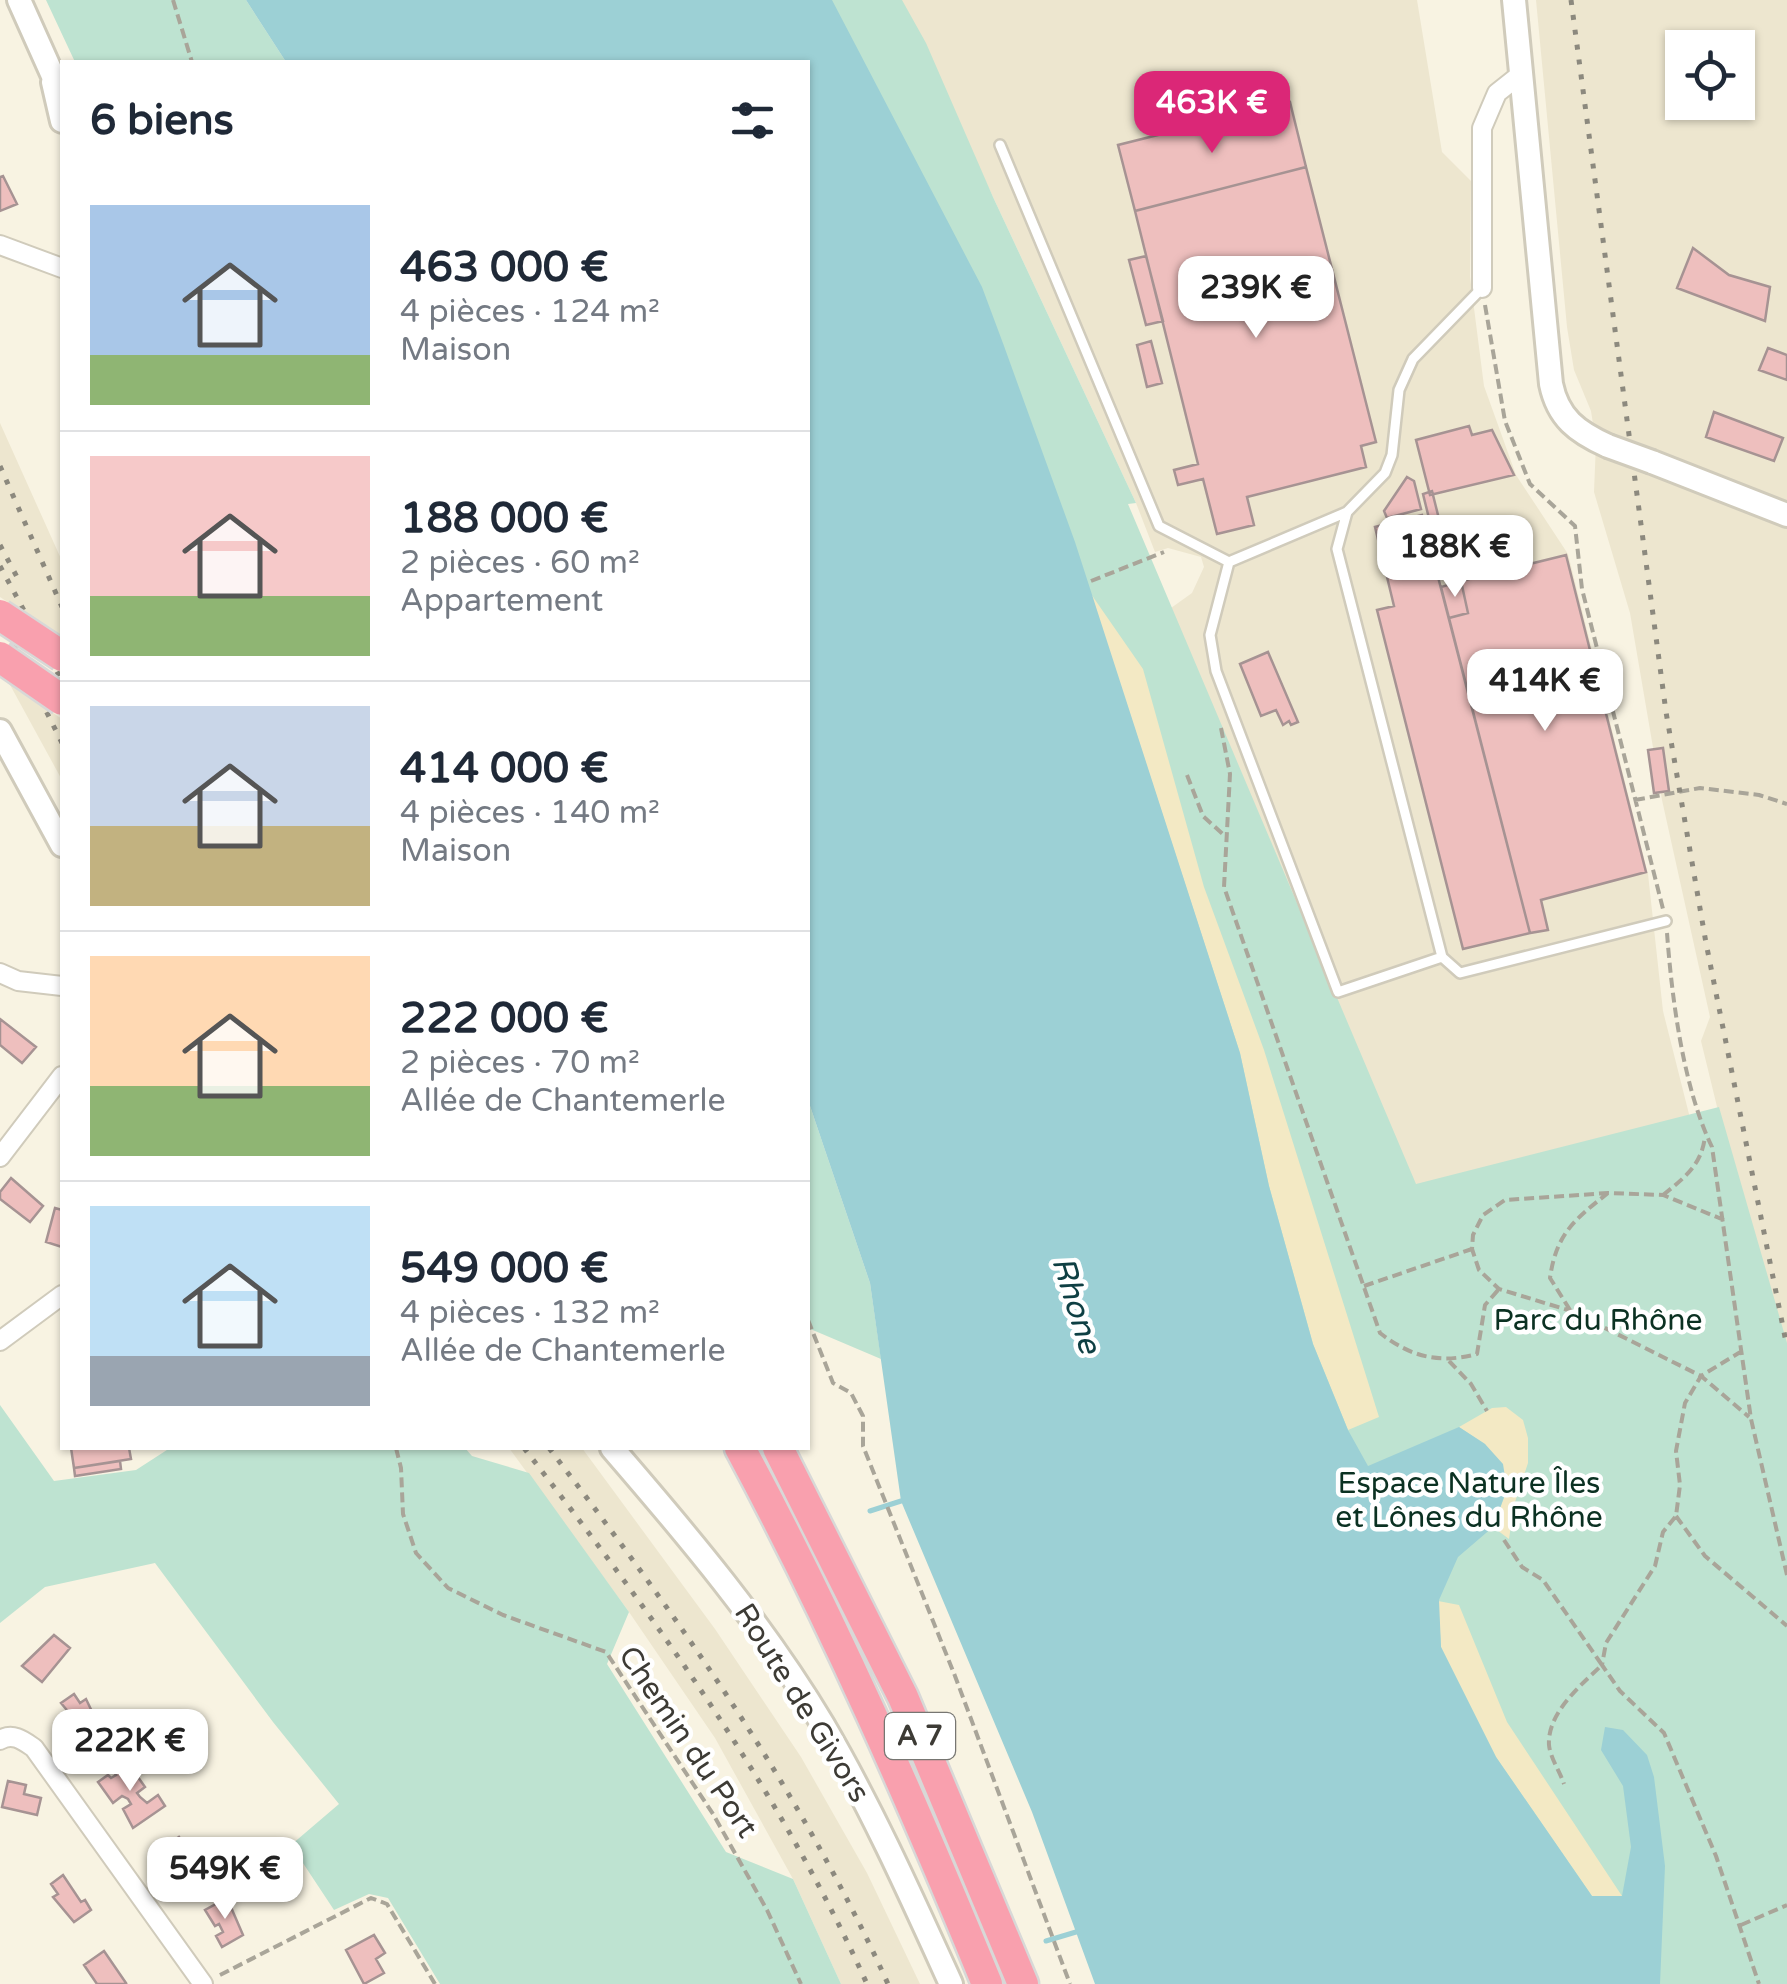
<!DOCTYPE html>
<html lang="fr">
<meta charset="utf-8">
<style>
body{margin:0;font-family:"Varela Round",sans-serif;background:#f6f6f7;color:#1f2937;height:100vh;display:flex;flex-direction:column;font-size:38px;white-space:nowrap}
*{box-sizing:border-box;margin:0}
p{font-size:32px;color:#747a83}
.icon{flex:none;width:55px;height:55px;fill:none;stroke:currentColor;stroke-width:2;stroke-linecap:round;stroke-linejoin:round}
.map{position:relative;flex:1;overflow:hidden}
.side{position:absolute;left:60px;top:60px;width:750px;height:1390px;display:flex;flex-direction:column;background:#fff;border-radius:0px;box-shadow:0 2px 8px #0004}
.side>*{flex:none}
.tools{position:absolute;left:1665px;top:30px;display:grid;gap:20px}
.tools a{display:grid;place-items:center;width:90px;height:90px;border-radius:0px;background:#fff;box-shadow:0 2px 8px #0004;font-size:50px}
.price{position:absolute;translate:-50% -85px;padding:0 22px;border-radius:20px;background:#fff;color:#222;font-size:32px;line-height:65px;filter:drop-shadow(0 2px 5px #0008)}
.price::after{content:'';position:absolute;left:50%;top:60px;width:30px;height:22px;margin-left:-15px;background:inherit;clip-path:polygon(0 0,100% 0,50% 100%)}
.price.active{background:#db2777;color:#fff}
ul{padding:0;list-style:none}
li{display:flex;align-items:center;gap:30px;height:250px;padding:0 30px}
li+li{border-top:2px solid #e0e1e3}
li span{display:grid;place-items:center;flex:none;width:280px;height:200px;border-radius:0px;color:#555}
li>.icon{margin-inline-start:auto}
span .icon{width:120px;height:120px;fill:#fffc;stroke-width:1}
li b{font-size:42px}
h2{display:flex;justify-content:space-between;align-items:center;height:120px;padding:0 30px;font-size:42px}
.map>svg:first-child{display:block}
.built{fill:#ede6cf;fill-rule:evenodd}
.green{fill:#bee3d1}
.sand{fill:#f3e9c4}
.water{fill:#9cd0d5}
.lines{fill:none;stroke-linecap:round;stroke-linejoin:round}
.stream{stroke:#9cd0d5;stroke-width:5}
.building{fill:#eebfbe;stroke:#a69393;stroke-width:2.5}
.lane-casing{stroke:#d0cbbb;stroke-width:14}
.street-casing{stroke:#d0cbbb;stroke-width:22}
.secondary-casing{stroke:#d0cbbb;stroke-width:28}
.highway-casing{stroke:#d8d8d7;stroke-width:35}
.path{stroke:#a9a599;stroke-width:4;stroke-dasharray:10 5;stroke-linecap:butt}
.lane{stroke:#fff;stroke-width:9}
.street{stroke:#fff;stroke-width:18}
.secondary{stroke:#fff;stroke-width:22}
.highway{stroke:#f9a0ae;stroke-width:30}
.rail{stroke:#8c897e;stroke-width:5;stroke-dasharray:5 10;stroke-linecap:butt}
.secondary-bridge-casing{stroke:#d0cbbb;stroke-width:28;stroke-linecap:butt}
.highway-bridge-casing{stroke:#d8d8d7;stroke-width:35;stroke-linecap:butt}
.secondary-bridge{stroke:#fff;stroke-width:22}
.highway-bridge{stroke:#f9a0ae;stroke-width:30}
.labels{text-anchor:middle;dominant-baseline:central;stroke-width:9;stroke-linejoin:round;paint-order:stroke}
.shield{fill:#fff;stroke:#777672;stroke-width:2.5}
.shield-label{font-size:28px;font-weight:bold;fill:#3d3b35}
.park-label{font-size:30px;fill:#0b3122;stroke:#fff}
.street-label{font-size:30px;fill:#3d3b35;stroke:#fff}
.water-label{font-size:32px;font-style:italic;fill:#0e3f43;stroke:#fff}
</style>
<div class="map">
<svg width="1787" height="1984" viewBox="0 0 1787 1984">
<rect width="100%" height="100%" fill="#f8f3e2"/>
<!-- built -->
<path class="built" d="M901 0H1417L1442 152 1471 181 1470 277 1484 386 1516 475 1568 554 1648 874 1663 1011 1692 1126 1417 1194 1171 608 1192 593 1204 567 1201 557 1168 548 1155 552 1136 503Z
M1536 0H1787V1394L1701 1041 1710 1017 1662 800 1630 613 1594 492 1596 443 1591 411 1574 370 1567 327ZM1682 48H1738V102H1682Z
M0 423 62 561V638L0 597Z
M9 683 62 719V780Z
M509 1448H582L715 1629 801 1757 867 1873 920 1984H841L793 1879 715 1738 629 1612Z"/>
<!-- green -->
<path class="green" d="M46 0H246L286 62H75Z
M525 0H902L926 43 993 197 1136 503 1128 504 1416 1184 1719 1107 1787 1343V1984H1324L808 62Z
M808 1100 870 1283 881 1359 808 1328Z
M0 1405 54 1481 136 1470 170 1448H465L472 1456 529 1473 629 1612 607 1664 726 1852 793 1879 841 1984H440L388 1898 369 1894 334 1910 291 1845 339 1804 273 1722 155 1563 45 1587 0 1623Z"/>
<!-- sand -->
<path class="sand" d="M1091 594 1143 669 1204 887 1264 1050 1379 1417 1348 1430 1313 1344 1269 1186 1240 1053Z
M1506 1407 1523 1420 1528 1438V1463L1514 1505 1509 1539 1493 1527 1507 1490 1485 1444 1459 1427 1492 1408Z
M1438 1601 1459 1605 1507 1722 1622 1896H1592L1496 1757 1441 1647Z"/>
<!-- water -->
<path class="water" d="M246 0H832L982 287 1004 346 1075 542 1240 1053 1269 1186 1313 1344 1348 1430 1368 1466 1459 1427 1485 1444 1503 1464 1507 1489 1493 1527 1458 1557 1439 1600 1441 1647 1496 1757 1592 1896H1622L1631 1847 1623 1786 1601 1750 1605 1727 1623 1730 1647 1755 1654 1777 1665 1866 1660 1984H1095L1032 1812 901 1501 870 1283 808 1100V62H286Z"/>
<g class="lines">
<!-- stream -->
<path class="stream" d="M870 1511 901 1501
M1046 1941 1076 1932"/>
</g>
<!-- building -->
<path class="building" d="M1290 102 1306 167 1135 211 1118 145Z
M1306 167 1376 442 1361 446 1366 467 1247 497 1254 525 1217 534 1203 479 1178 485 1174 470 1198 464 1135 211Z
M3 176 17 204 0 211V177Z
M1693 248 1729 275 1770 287 1765 321 1677 288Z
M1146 256 1163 321 1146 325 1129 260Z
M1151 341 1162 383 1147 387 1137 345Z
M1768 348 1787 355V380L1759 370Z
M1714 412 1783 438 1774 461 1706 437Z
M1469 426 1472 435 1492 430 1514 475 1430 495 1416 440Z
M1407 477 1414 481 1421 509 1387 518 1384 511Z
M1432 491 1444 539 1450 554 1438 555 1423 494Z
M1422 515 1530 933 1463 949 1377 610 1394 606 1375 527Z
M1566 555 1646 872 1541 900 1548 930 1530 933 1449 618 1468 613 1461 581Z
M1461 581 1468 613 1449 618 1441 587Z
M1268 652 1298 722 1291 725 1289 721 1283 725 1276 710 1261 716 1240 664Z
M1663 748 1669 791 1654 793 1648 750Z
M0 1019 36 1047 22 1063 0 1045Z
M11 1178 43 1206 30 1222 0 1199V1192Z
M55 1208 62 1210V1247L46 1242Z
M71 1448H129L131 1459 74 1468Z
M120 1461 121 1469 75 1476 74 1468Z
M54 1635 70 1648 42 1682 22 1666Z
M74 1694 80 1703 86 1699 98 1724 107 1727 98 1746 82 1739 85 1732 61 1703Z
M126 1760 145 1787 137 1793 140 1797 147 1803 158 1795 165 1806 133 1828 123 1809 131 1804 128 1799 122 1796 113 1803 98 1782 108 1775 111 1778 116 1775 112 1769Z
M8 1781 26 1785 24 1794 41 1798 37 1815 2 1807Z
M179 1837 191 1853 186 1855 198 1872 179 1886 155 1853Z
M63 1875 81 1902 85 1900 91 1910 74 1922 53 1897 58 1894 51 1884Z
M227 1898 243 1935 222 1947 216 1936 223 1932 219 1924 215 1926 205 1910Z
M374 1935 385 1953 376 1959 384 1973 364 1984 346 1950Z
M104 1951 126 1983 124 1984H97L84 1965Z"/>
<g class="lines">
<defs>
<path id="lane" d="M1000 145 1159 526 1229 562 1347 512
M1482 288 1413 359 1399 390 1392 455 1385 473 1347 512 1337 549 1442 957 1460 973 1666 921
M1229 562 1210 635 1216 671 1338 992 1442 957"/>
<path id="street" d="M0 245 62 268
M1482 288V128L1497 93 1521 74
M0 973 18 981 62 986
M0 1157 62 1076
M0 1341 62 1295
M0 1740C13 1732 24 1741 34 1748L203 1984"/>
<path id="secondary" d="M19 0 62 96
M1514 0 1551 384C1558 418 1577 432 1608 446
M53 82 62 121
M1652 462 1787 515
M0 731 62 845
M612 1448C688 1536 764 1626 823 1725 872 1809 911 1896 951 1984"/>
<path id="highway" d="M740 1448C833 1621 912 1801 987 1984
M778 1448 903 1697 1023 1984"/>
</defs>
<!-- lane casing -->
<use href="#lane" class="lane-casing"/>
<!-- street casing -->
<use href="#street" class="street-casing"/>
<!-- secondary casing -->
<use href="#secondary" class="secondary-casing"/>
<!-- highway casing -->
<use href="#highway" class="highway-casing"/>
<!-- path -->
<path class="path" d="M173 0 192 62
M1485 305 1505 421 1530 484 1575 526 1582 589 1663 909
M1091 581 1164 552
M1221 728 1230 774 1224 887 1380 1333C1411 1357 1439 1364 1477 1354L1485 1305 1499 1289
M1187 775 1203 816 1226 837
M1635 800 1700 788 1759 795 1787 804
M1667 933C1672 999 1683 1087 1712 1147L1751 1419 1787 1575
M1663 1195C1684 1178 1702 1165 1705 1136
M1724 1220 1663 1195 1608 1193 1505 1200 1483 1215 1473 1235 1472 1249 1479 1270 1499 1289 1571 1311 1701 1376 1749 1417
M1364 1286 1472 1249
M1570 1310 1550 1278C1556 1234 1575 1219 1608 1193
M808 1320 833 1383 851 1393 863 1416V1446L955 1676 1070 1984
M1742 1351 1701 1376 1685 1403 1676 1451 1680 1485 1676 1516 1663 1532 1655 1566 1606 1643 1602 1665 1620 1691 1664 1733 1716 1856 1759 1984
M1449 1361 1471 1384 1487 1411
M396 1448 401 1468 403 1514 416 1553 448 1588 503 1615 606 1652 713 1814 767 1910 801 1984
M1676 1516 1705 1556 1787 1626
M1504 1540 1522 1567 1543 1580 1602 1665C1581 1685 1547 1713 1549 1745 1550 1757 1560 1772 1564 1784
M1741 1925 1787 1905
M220 1975 371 1898 387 1904 435 1984"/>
<!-- lane -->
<use href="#lane" class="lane"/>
<!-- street -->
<use href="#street" class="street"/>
<!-- secondary -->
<use href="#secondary" class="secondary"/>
<!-- highway -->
<use href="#highway" class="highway"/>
<!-- rail -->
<path class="rail" d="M1571 0 1666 712 1706 943 1787 1347
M0 466 62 607
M0 545 17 577
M0 566 62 681
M0 618 62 743
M43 671 62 706
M524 1448C654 1616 779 1789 867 1984
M549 1448C678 1617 800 1789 888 1984"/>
<defs>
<path id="secondary-bridge" d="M1608 446 1652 462"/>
<path id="highway-bridge" d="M0 615 62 656
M0 657 62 700"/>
</defs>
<!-- secondary-bridge casing -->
<use href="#secondary-bridge" class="secondary-bridge-casing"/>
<!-- highway-bridge casing -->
<use href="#highway-bridge" class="highway-bridge-casing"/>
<!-- secondary-bridge -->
<use href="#secondary-bridge" class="secondary-bridge"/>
<!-- highway-bridge -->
<use href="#highway-bridge" class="highway-bridge"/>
</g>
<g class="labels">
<!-- shield labels -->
<rect class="shield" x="885" y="1713" width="70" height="46" rx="8"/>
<g class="shield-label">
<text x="920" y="1736">A 7</text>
</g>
<!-- park labels -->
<g class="park-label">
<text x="1598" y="1320">Parc du Rhône</text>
<text x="1469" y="1483">Espace Nature Îles<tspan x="1469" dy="34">et Lônes du Rhône</tspan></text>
</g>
<!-- street labels -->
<g class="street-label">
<text transform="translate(802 1703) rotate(58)">Route de Givors</text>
<text transform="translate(688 1742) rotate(56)">Chemin du Port</text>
</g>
<!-- water labels -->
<g class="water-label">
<text transform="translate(1076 1305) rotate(73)">Rhone</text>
</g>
</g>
</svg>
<div class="tools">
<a><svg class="icon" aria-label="locate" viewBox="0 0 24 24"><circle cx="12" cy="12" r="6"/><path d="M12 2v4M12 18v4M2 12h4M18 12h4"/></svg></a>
</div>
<b class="price active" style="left:1212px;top:156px">463K €</b>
<b class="price" style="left:1256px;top:341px">239K €</b>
<b class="price" style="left:1455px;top:600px">188K €</b>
<b class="price" style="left:1545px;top:734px">414K €</b>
<b class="price" style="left:130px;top:1794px">222K €</b>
<b class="price" style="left:225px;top:1922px">549K €</b>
<section class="side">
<h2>6 biens<svg class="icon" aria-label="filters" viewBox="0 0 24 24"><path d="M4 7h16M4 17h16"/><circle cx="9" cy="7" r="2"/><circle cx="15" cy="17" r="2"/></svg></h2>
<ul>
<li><span style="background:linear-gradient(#a9c7e8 75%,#8fb573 0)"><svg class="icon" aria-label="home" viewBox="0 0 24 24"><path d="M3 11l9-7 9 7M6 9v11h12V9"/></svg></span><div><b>463 000 €</b><p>4 pièces · 124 m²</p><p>Maison</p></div></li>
<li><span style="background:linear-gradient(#f6c9c9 70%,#8fb573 0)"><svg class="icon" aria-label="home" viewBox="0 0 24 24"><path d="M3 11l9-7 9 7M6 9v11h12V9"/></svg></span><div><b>188 000 €</b><p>2 pièces · 60 m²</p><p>Appartement</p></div></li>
<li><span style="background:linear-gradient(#c9d6e8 60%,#c2b280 0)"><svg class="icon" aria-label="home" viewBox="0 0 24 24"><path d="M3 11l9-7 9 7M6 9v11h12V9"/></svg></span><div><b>414 000 €</b><p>4 pièces · 140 m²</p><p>Maison</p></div></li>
<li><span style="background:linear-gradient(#ffd9b3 65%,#8fb573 0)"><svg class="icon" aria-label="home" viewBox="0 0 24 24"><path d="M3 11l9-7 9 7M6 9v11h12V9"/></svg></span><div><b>222 000 €</b><p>2 pièces · 70 m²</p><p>Allée de Chantemerle</p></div></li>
<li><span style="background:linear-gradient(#bfe0f5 75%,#9aa5b1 0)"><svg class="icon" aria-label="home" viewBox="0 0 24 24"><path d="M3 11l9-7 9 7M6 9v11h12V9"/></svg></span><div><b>549 000 €</b><p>4 pièces · 132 m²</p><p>Allée de Chantemerle</p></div></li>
</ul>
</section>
</div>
